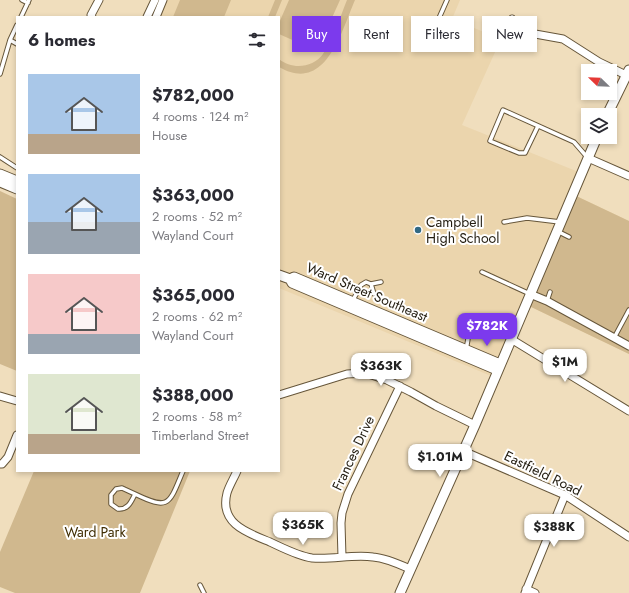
<!DOCTYPE html>
<meta charset="utf-8">
<style>
body{margin:0;font-family:Jost,sans-serif;background:#f7f7f7;color:#2b2b33;height:100vh;display:flex;flex-direction:column;font-size:15px;white-space:nowrap}
*{box-sizing:border-box;margin:0}
p{font-size:13px;color:#7c7c81}
.icon{flex:none;width:22px;height:22px;fill:none;stroke:currentColor;stroke-width:2;stroke-linecap:round;stroke-linejoin:round}
.map{position:relative;flex:1;overflow:hidden}
.panel{position:absolute;left:16px;top:16px;width:264px;height:456px;display:flex;flex-direction:column;background:#fff;border-radius:0px;box-shadow:0 2px 6px #0003}
.panel>*{flex:none}
.guide{position:absolute;left:292px;top:16px;width:277px;height:36px;display:flex;gap:8px}
.needle{width:26px;rotate:293deg}
.fabs{position:absolute;left:581px;top:64px;display:grid;gap:8px}
.fabs a{display:grid;place-items:center;width:36px;height:36px;border-radius:0px;background:#fff;box-shadow:0 2px 6px #0003;font-size:20px}
.price{position:absolute;translate:-50% -34px;padding:0 9px;border-radius:8px;background:#fff;color:#222;font-size:13px;line-height:26px;filter:drop-shadow(0 1px 2px #0008)}
.price::after{content:'';position:absolute;left:50%;top:24px;width:12px;height:9px;margin-left:-6px;background:inherit;clip-path:polygon(0 0,100% 0,50% 100%)}
.price.on{background:#7c3aed;color:#fff}
ul{padding:0;list-style:none}
li{display:flex;align-items:center;gap:12px;height:100px;padding:0 12px}
li span{display:grid;place-items:center;flex:none;width:112px;height:80px;border-radius:0px;color:#555}
li>.icon{margin-inline-start:auto}
span .icon{width:48px;height:48px;fill:#fffc;stroke-width:1}
li b{font-size:17px}
h2{display:flex;justify-content:space-between;align-items:center;height:48px;padding:0 12px;font-size:17px}
.pill{padding:0 14px;border-radius:0px;background:#fff;box-shadow:0 2px 6px #0003;font-size:14px;line-height:36px}
.pill.on{background:#7c3aed;color:#fff}
.map>svg:first-child{display:block}
.built{fill:#ebd5ad}
.green{fill:#d0b88e}
.lines{fill:none;stroke-linecap:round;stroke-linejoin:round}
.service-casing{stroke:#66563a;stroke-width:5.5}
.minor-casing{stroke:#66563a;stroke-width:9}
.tertiary-casing{stroke:#66563a;stroke-width:11}
.service{stroke:#fff;stroke-width:3.5}
.minor{stroke:#fff;stroke-width:7}
.tertiary{stroke:#fff;stroke-width:9}
.poi-dot{fill:#326984;stroke:#fff;stroke-width:1.5}
.labels{text-anchor:middle;dominant-baseline:central;stroke-width:4;stroke-linejoin:round;paint-order:stroke}
.poi-label{font-size:14px;fill:#231d11;stroke:#fff;text-anchor:start}
.street-label{font-size:14px;fill:#231d11;stroke:#fff}
.park-label{font-size:14px;fill:#3f2c02;stroke:#fff}
</style>
<div class="map">
<svg width="629" height="593" viewBox="0 0 629 593">
<rect width="100%" height="100%" fill="#f0debd"/>
<!-- built -->
<path class="built" d="M161 0H460L452 19 501 39 462 125 581 173 572 194 629 221V354L527 305 496 378 279 288V17H153Z"/>
<!-- green -->
<path class="green" d="M180 0H231L224 17H173Z
M275 0H282L275 17H268Z
M289 0H340L317 51 279 34V23Z
M347 0H355C341 32 326 94 279 67V59C292 70 313 68 323 54 332 41 341 15 347 0Z
M0 191 17 199V371L0 364Z
M572 194 629 221V354L527 305Z
M34 471H190L140 593H15L0 587V552Z"/>
<g class="lines">
<defs>
<path id="service" d="M22 0 28 3
M21 17 29 0
M10 40 17 44
M428 43 447 0
M0 74 10 40 17 25
M538 126 525 153H519L490 141 503 110 574 142 587 157
M0 157 17 168
M504 222 527 218 560 222
M557 231 569 237
M482 272 530 294
M371 284 374 294
M353 300 361 285 366 282 371 284 381 282
M547 301 550 292
M463 318C470 328 469 337 466 349
M614 338 629 310
M122 488 135 494C131 502 128 510 118 509L111 504V495L116 489Z
M135 494C170 511 169 504 183 471
M200 585 204 593"/>
<path id="minor" d="M92 17 91 15 99 0
M147 17 155 0
M156 17 163 0
M512 19 519 28 524 32 563 39 599 62 626 75
M588 158 629 176
M530 294 547 301 629 346
M511 339 629 411
M279 395 347 374 365 373 387 380 411 392 436 406 475 425
M0 396 17 401
M463 451 565 495 629 537
M0 464H2L8 457 17 435
M237 471C234 478 229 486 227 493 219 524 248 533 270 542 283 548 298 556 312 558 332 560 353 554 373 557 386 558 399 564 410 569
M342 557 341 523 342 513 348 494 400 386
M526 589 535 593
M525 593 565 495"/>
<path id="tertiary" d="M607 115 629 70
M0 174 17 181
M0 182 17 189
M279 275 290 279 292 283 497 370
M290 279 294 277 500 364
M400 593 475 425 597 137"/>
</defs>
<!-- service casing -->
<use href="#service" class="service-casing"/>
<!-- minor casing -->
<use href="#minor" class="minor-casing"/>
<!-- tertiary casing -->
<use href="#tertiary" class="tertiary-casing"/>
<!-- service -->
<use href="#service" class="service"/>
<!-- minor -->
<use href="#minor" class="minor"/>
<!-- tertiary -->
<use href="#tertiary" class="tertiary"/>
</g>
<!-- markers -->
<circle class="poi-dot" cx="418" cy="230" r="4"/>
<g class="labels">
<!-- poi labels -->
<g class="poi-label">
<text x="426" y="222">Campbell<tspan x="426" dy="16">High School</tspan></text>
</g>
<!-- street labels -->
<g class="street-label">
<text transform="translate(367 292) rotate(23)">Ward Street Southeast</text>
<text transform="translate(353 453) rotate(-65)">Frances Drive</text>
<text transform="translate(543 473) rotate(26)">Eastfield Road</text>
</g>
<!-- park labels -->
<g class="park-label">
<text x="95" y="532">Ward Park</text>
</g>
</g>
</svg>
<div class="fabs">
<a><svg class="needle" viewBox="-14 -14 28 28"><path d="M0-13l5 13h-10z" fill="#e53935"/><path d="M0 13l5-13h-10z" fill="#7c7c81"/></svg></a>
<a><svg class="icon" aria-label="layers" viewBox="0 0 24 24"><path d="M12 4l9 5-9 5-9-5zM3 14l9 5 9-5"/></svg></a>
</div>
<b class="price on" style="left:487px;top:347px">$782K</b>
<b class="price" style="left:565px;top:383px">$1M</b>
<b class="price" style="left:381px;top:387px">$363K</b>
<b class="price" style="left:440px;top:478px">$1.01M</b>
<b class="price" style="left:303px;top:546px">$365K</b>
<b class="price" style="left:554px;top:548px">$388K</b>
<div class="guide">
<a class="pill on">Buy</a>
<a class="pill">Rent</a>
<a class="pill">Filters</a>
<a class="pill">New</a>
</div>
<section class="panel">
<h2>6 homes<svg class="icon" aria-label="filters" viewBox="0 0 24 24"><path d="M4 7h16M4 17h16"/><circle cx="9" cy="7" r="2"/><circle cx="15" cy="17" r="2"/></svg></h2>
<ul>
<li><span style="background:linear-gradient(#a9c7e8 75%,#b9a48a 0)"><svg class="icon" aria-label="home" viewBox="0 0 24 24"><path d="M3 11l9-7 9 7M6 9v11h12V9"/></svg></span><div><b>$782,000</b><p>4 rooms · 124 m²</p><p>House</p></div></li>
<li><span style="background:linear-gradient(#a9c7e8 60%,#9aa5b1 0)"><svg class="icon" aria-label="home" viewBox="0 0 24 24"><path d="M3 11l9-7 9 7M6 9v11h12V9"/></svg></span><div><b>$363,000</b><p>2 rooms · 52 m²</p><p>Wayland Court</p></div></li>
<li><span style="background:linear-gradient(#f6c9c9 75%,#9aa5b1 0)"><svg class="icon" aria-label="home" viewBox="0 0 24 24"><path d="M3 11l9-7 9 7M6 9v11h12V9"/></svg></span><div><b>$365,000</b><p>2 rooms · 62 m²</p><p>Wayland Court</p></div></li>
<li><span style="background:linear-gradient(#dfe7d0 75%,#b9a48a 0)"><svg class="icon" aria-label="home" viewBox="0 0 24 24"><path d="M3 11l9-7 9 7M6 9v11h12V9"/></svg></span><div><b>$388,000</b><p>2 rooms · 58 m²</p><p>Timberland Street</p></div></li>
</ul>
</section>
</div>
